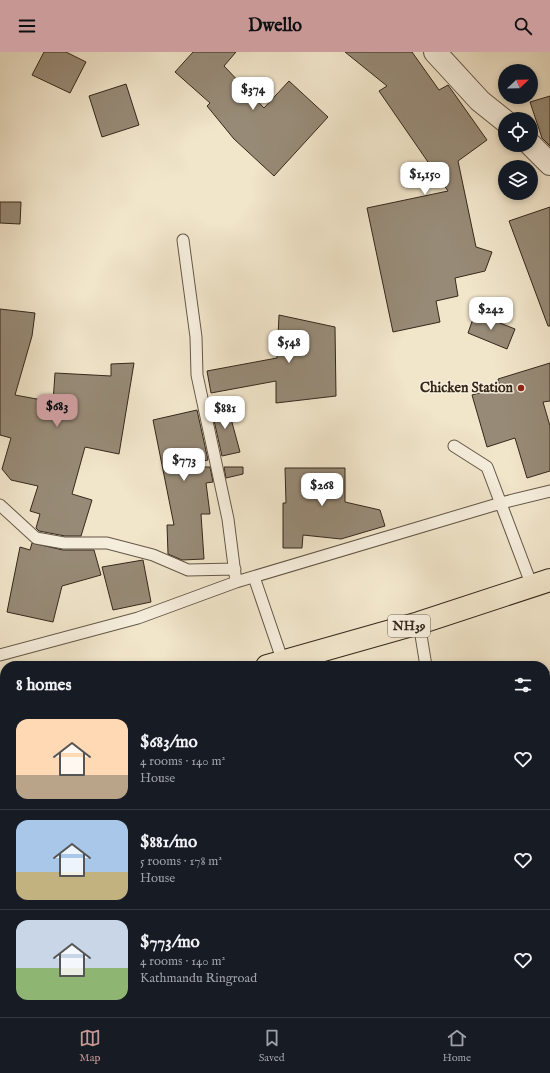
<!DOCTYPE html>
<meta charset="utf-8">
<style>
body{margin:0;font-family:"IM FELL English",serif;background:#20242c;color:#f1f3f6;height:100vh;display:flex;flex-direction:column;font-size:15px;white-space:nowrap}
*{box-sizing:border-box;margin:0}
p{font-size:13px;color:#9ea1a6}
.icon{flex:none;width:22px;height:22px;fill:none;stroke:currentColor;stroke-width:2;stroke-linecap:round;stroke-linejoin:round}
.map{position:relative;flex:1;overflow:hidden}
.panel{position:absolute;left:0px;top:609px;width:550px;height:356px;display:flex;flex-direction:column;background:#171b24;border-radius:16px 16px 0 0;box-shadow:0 2px 6px #0003}
.panel>*{flex:none}
.needle{width:26px;rotate:68deg}
.tools{position:absolute;left:498px;top:12px;display:grid;gap:8px}
.tools a{display:grid;place-items:center;width:40px;height:40px;border-radius:50%;background:#171b24;box-shadow:0 2px 6px #0003;font-size:20px}
.price{position:absolute;translate:-50% -34px;padding:0 9px;border-radius:8px;background:#fff;color:#222;font-size:13px;line-height:26px;filter:drop-shadow(0 1px 2px #0008)}
.price::after{content:'';position:absolute;left:50%;top:24px;width:12px;height:9px;margin-left:-6px;background:inherit;clip-path:polygon(0 0,100% 0,50% 100%)}
.price.current{background:#c59692;color:#111}
ul{padding:0;list-style:none}
li{display:flex;align-items:center;gap:12px;height:100px;padding:0 16px}
li+li{border-top:1px solid #363941}
li span{display:grid;place-items:center;flex:none;width:112px;height:80px;border-radius:12px;color:#555}
li>.icon{margin-inline-start:auto}
span .icon{width:48px;height:48px;fill:#fffc;stroke-width:1}
li b{font-size:17px}
h2{display:flex;justify-content:space-between;align-items:center;height:48px;padding:0 16px;font-size:17px}
header{display:flex;justify-content:space-between;align-items:center;height:52px;padding:0 16px;background:#c59692;color:#111;font-size:18px;font-weight:700}
.tabs{display:flex;justify-content:space-around;align-items:center;height:56px;border-top:1px solid #363941;background:#171b24;font-size:11px;color:#9ea1a6}
.tabs a{display:grid;justify-items:center;gap:2px}
.tabs .current{color:#c59692}
.map>svg:first-child{display:block}
.green{fill:#d1c5ac;stroke:#837664}
.building{fill:#978a76;stroke:#35281b}
.lines{fill:none;stroke-linecap:round;stroke-linejoin:round}
.service-casing{stroke:#645747;stroke-width:13}
.minor-casing{stroke:#645747;stroke-width:24}
.trunk-casing{stroke:#35281b;stroke-width:24}
.service{stroke:#f6eedd;stroke-width:11}
.minor{stroke:#f6eedd;stroke-width:22}
.trunk{stroke:#f1e5ca;stroke-width:22}
.poi-dot{fill:#8f2418;stroke:#f6eedd;stroke-width:1.5}
.labels{text-anchor:middle;dominant-baseline:central;stroke-width:3;stroke-linejoin:round;paint-order:stroke}
.shield{fill:#f6eedd;stroke:#6f6355;stroke-width:1}
.shield-label{font-size:13px;font-weight:bold;fill:#35281b}
.poi-label{font-size:14px;font-weight:bold;fill:#35281b;stroke:#f6eedd;text-anchor:end}
</style>
<header><svg class="icon" aria-label="menu" viewBox="0 0 24 24"><path d="M4 6h16M4 12h16M4 18h16"/></svg>Dwello<svg class="icon" aria-label="search" viewBox="0 0 24 24"><circle cx="10" cy="10" r="6"/><path d="M15 15l6 6"/></svg></header>
<div class="map">
<svg width="550" height="965" viewBox="0 0 550 965">
<rect width="100%" height="100%" fill="#f1e5ca"/>
<filter id="stains"><feTurbulence type="fractalNoise" baseFrequency=".005" numOctaves="4"/><feColorMatrix values="0 0 0 0 .2 0 0 0 0 .09 0 0 0 0 .02 0 0 0 .5 -.17"/></filter>
<radialGradient id="worn" r=".72"><stop offset=".6" stop-color="#630" stop-opacity="0"/><stop offset="1" stop-color="#630" stop-opacity=".3"/></radialGradient>
<!-- green -->
<path class="green" d="M5 740V960H472L473 965H0V742Z"/>
<!-- building -->
<path class="building" d="M44 0H66L86 10 70 41 32 23Z
M193 0H236L224 14 264 56 289 29 328 65 274 124 234 87 207 54 210 51 175 20Z
M345 0H412L439 38 448 33 487 88 458 109 476 195 492 200 485 219 455 226 458 244 436 249 440 270 393 280 367 156 448 139 379 39 387 34Z
M126 32 139 73 102 85 89 44Z
M550 44V94L542 86 530 50Z
M0 150H21L20 172 0 171Z
M550 155V274H548L509 169Z
M0 257 35 261 32 284 15 343 53 350 55 321 111 324V312L134 311 119 402 85 395 72 442 92 448 81 484H65L39 479 36 476 40 462 30 459 38 434 11 428 2 417 11 386 0 383Z
M475 261 515 277 507 297 468 281Z
M279 263 335 275 336 344 276 351V329L211 341 207 319 277 306Z
M550 311V349L543 350 550 374V419L527 426 515 386 487 395 472 343 500 335 498 327Z
M227 352 240 400 222 404 211 355Z
M197 358 208 408 194 411 195 415H210L213 430 206 431 210 462H201L204 507 182 508 168 502 167 473H174L153 368Z
M224 415H243V422L226 426Z
M285 416H345V450L380 458 385 474 341 487 303 483 302 496H283V451H286Z
M32 491 63 498H94L101 523 62 534 53 570 7 560 20 495 30 498Z
M143 508 151 550 113 558 102 515Z"/>
<g class="lines">
<defs>
<path id="service" d="M183 188 196 285 197 323 228 467 236 530
M454 394 487 415 532 534
M0 453 36 486 64 491H107L153 503 188 518 235 517
M254 525 283 610
M419 571 426 614
M0 603 138 566 236 530 501 451 550 439
M545 628 550 626
M0 782 5 780"/>
<path id="minor" d="M435 0 480 49 505 69
M531 93 550 112"/>
<path id="trunk" d="M267 614 419 571 550 528
M0 688 5 687"/>
</defs>
<!-- service casing -->
<use href="#service" class="service-casing"/>
<!-- minor casing -->
<use href="#minor" class="minor-casing"/>
<!-- trunk casing -->
<use href="#trunk" class="trunk-casing"/>
<!-- service -->
<use href="#service" class="service"/>
<!-- minor -->
<use href="#minor" class="minor"/>
<!-- trunk -->
<use href="#trunk" class="trunk"/>
</g>
<!-- markers -->
<circle class="poi-dot" cx="521" cy="336" r="4"/>
<g class="labels">
<!-- shield labels -->
<rect class="shield" x="388" y="563" width="42" height="22" rx="3"/>
<g class="shield-label">
<text x="409" y="574">NH39</text>
</g>
<!-- poi labels -->
<g class="poi-label">
<text x="513" y="336">Chicken Station</text>
</g>
</g>
<rect width="100%" height="100%" filter="url(#stains)"/>
<rect width="100%" height="100%" fill="url(#worn)"/>
</svg>
<div class="tools">
<a><svg class="needle" viewBox="-14 -14 28 28"><path d="M0-13l5 13h-10z" fill="#e53935"/><path d="M0 13l5-13h-10z" fill="#9ea1a6"/></svg></a>
<a><svg class="icon" aria-label="locate" viewBox="0 0 24 24"><circle cx="12" cy="12" r="6"/><path d="M12 2v4M12 18v4M2 12h4M18 12h4"/></svg></a>
<a><svg class="icon" aria-label="layers" viewBox="0 0 24 24"><path d="M12 4l9 5-9 5-9-5zM3 14l9 5 9-5"/></svg></a>
</div>
<b class="price" style="left:253px;top:59px">$374</b>
<b class="price" style="left:425px;top:144px">$1,150</b>
<b class="price" style="left:491px;top:279px">$242</b>
<b class="price" style="left:289px;top:312px">$548</b>
<b class="price current" style="left:57px;top:376px">$683</b>
<b class="price" style="left:225px;top:378px">$881</b>
<b class="price" style="left:184px;top:430px">$773</b>
<b class="price" style="left:322px;top:455px">$268</b>
<section class="panel">
<h2>8 homes<svg class="icon" aria-label="filters" viewBox="0 0 24 24"><path d="M4 7h16M4 17h16"/><circle cx="9" cy="7" r="2"/><circle cx="15" cy="17" r="2"/></svg></h2>
<ul>
<li><span style="background:linear-gradient(#ffd9b3 70%,#b9a48a 0)"><svg class="icon" aria-label="home" viewBox="0 0 24 24"><path d="M3 11l9-7 9 7M6 9v11h12V9"/></svg></span><div><b>$683/mo</b><p>4 rooms · 140 m²</p><p>House</p></div><svg class="icon" aria-label="heart" viewBox="0 0 24 24"><path d="M12 20l-8-8c-3-5 5-10 8-4 3-6 11-1 8 4z"/></svg></li>
<li><span style="background:linear-gradient(#a9c7e8 65%,#c2b280 0)"><svg class="icon" aria-label="home" viewBox="0 0 24 24"><path d="M3 11l9-7 9 7M6 9v11h12V9"/></svg></span><div><b>$881/mo</b><p>5 rooms · 178 m²</p><p>House</p></div><svg class="icon" aria-label="heart" viewBox="0 0 24 24"><path d="M12 20l-8-8c-3-5 5-10 8-4 3-6 11-1 8 4z"/></svg></li>
<li><span style="background:linear-gradient(#c9d6e8 60%,#8fb573 0)"><svg class="icon" aria-label="home" viewBox="0 0 24 24"><path d="M3 11l9-7 9 7M6 9v11h12V9"/></svg></span><div><b>$773/mo</b><p>4 rooms · 140 m²</p><p>Kathmandu Ringroad</p></div><svg class="icon" aria-label="heart" viewBox="0 0 24 24"><path d="M12 20l-8-8c-3-5 5-10 8-4 3-6 11-1 8 4z"/></svg></li>
</ul>
</section>
</div>
<nav class="tabs">
<a class="current"><svg class="icon" aria-label="map" viewBox="0 0 24 24"><path d="M3 6l6-2 6 2 6-2v14l-6 2-6-2-6 2zM9 4v14M15 6v14"/></svg>Map</a>
<a><svg class="icon" aria-label="saved" viewBox="0 0 24 24"><path d="M7 4h10v16l-5-4-5 4z"/></svg>Saved</a>
<a><svg class="icon" aria-label="home" viewBox="0 0 24 24"><path d="M3 11l9-7 9 7M6 9v11h12V9"/></svg>Home</a>
</nav>
